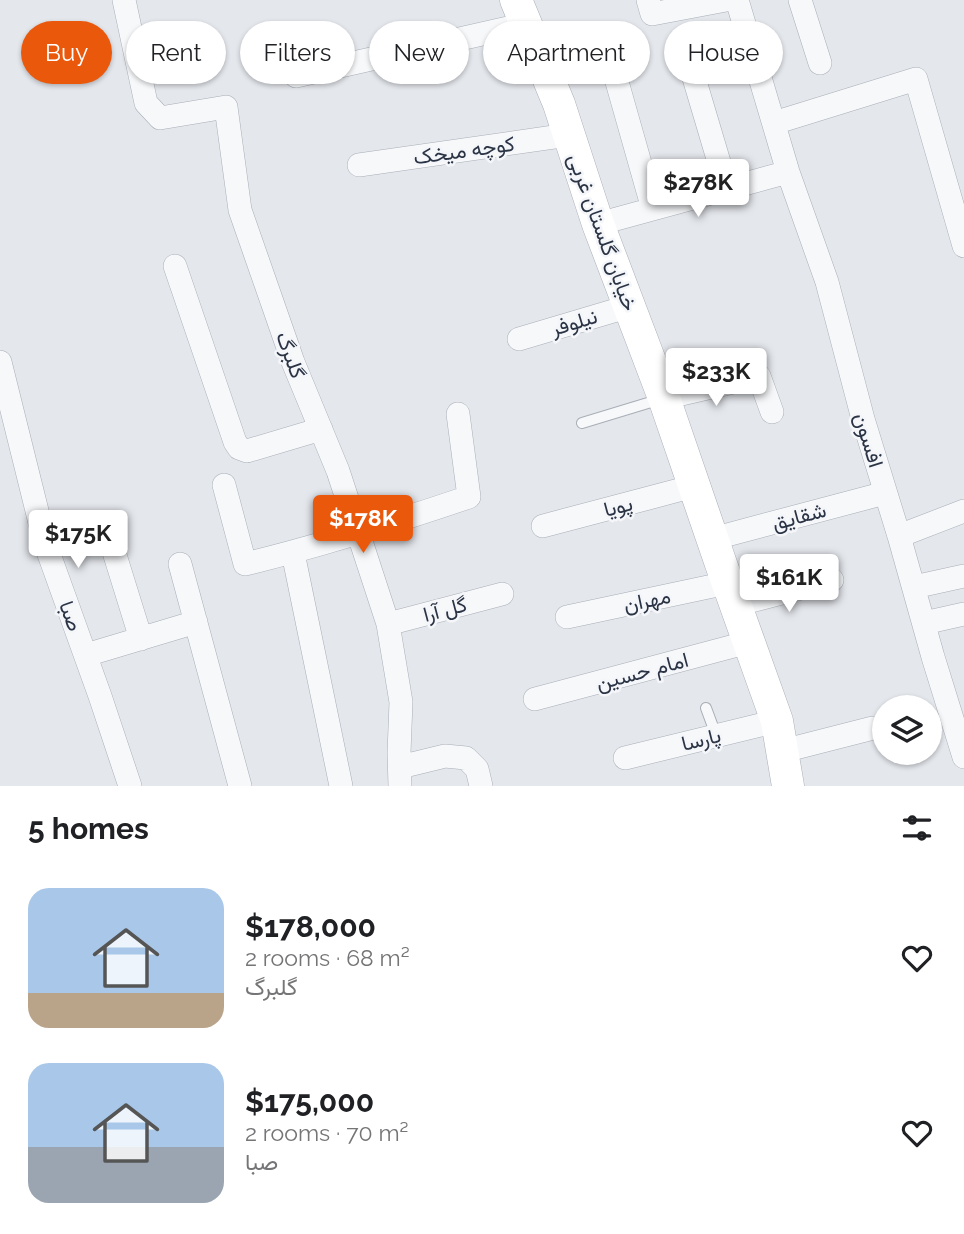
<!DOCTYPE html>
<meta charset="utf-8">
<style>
body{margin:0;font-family:Raleway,Vazirmatn,sans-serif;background:#f2f2f2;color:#202124;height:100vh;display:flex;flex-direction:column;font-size:26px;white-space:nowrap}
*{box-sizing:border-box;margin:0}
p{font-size:23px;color:#757577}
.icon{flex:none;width:38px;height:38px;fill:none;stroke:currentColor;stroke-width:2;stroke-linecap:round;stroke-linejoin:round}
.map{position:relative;height:786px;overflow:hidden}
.details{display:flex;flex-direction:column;background:#fff;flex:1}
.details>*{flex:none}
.hud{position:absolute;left:21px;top:21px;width:922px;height:63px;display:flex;gap:14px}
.controls{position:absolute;left:872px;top:695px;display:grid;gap:14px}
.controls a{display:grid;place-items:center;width:70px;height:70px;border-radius:50%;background:#fff;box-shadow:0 2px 5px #0004;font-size:35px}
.price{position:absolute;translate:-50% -60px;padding:0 16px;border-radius:7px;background:#fff;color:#222;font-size:23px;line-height:46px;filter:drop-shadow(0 2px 4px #0008)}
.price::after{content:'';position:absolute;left:50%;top:42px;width:21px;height:16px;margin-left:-10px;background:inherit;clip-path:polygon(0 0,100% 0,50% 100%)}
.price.active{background:#ea580c;color:#fff}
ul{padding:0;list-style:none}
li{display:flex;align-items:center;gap:21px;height:175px;padding:0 28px}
li span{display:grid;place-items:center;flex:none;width:196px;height:140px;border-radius:21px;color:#555}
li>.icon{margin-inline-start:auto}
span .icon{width:84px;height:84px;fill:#fffc;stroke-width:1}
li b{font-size:30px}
h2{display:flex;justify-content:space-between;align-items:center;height:84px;padding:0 28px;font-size:30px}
.pill{padding:0 24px;border-radius:32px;background:#fff;box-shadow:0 2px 5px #0004;font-size:24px;line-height:63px}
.pill.active{background:#ea580c;color:#fff}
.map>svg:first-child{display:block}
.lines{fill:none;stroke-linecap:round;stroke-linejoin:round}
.lane-casing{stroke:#a9aeb7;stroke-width:12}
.street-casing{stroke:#a9aeb7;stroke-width:24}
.secondary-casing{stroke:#a9aeb7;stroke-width:33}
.lane{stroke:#f7f8fa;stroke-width:10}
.street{stroke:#f7f8fa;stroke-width:23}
.secondary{stroke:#fff;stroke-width:32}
.labels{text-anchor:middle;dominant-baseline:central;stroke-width:5;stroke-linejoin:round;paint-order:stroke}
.street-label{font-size:21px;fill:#2b3445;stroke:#f4f6f9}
</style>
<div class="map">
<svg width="964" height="786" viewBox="0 0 964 786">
<rect width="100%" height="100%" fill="#e4e7ec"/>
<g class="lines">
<defs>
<path id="lane" d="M582 423 661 399
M706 708 716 735"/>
<path id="street" d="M124 0 146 103 160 118 226 107 240 210 293 362 338 471 388 624 401 702 399 753 400 786
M648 0 652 14 726 0
M737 0 788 172 827 282 863 419 899 536 933 657 964 757
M800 0 820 63
M604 36 653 209
M683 41 727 189
M296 76 526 24
M774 123 916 79 964 246
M359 165 568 135
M598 224 788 172
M175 266 235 442 239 448 247 451 321 429
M519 339 630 306
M0 362 45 543 100 696 130 786
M664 398 759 376 772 412
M224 485 245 564C321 546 395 522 469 497L458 414
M105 523 141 639
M543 526 694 486
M899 536 964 511
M712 539 885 493
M293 553 341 786
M180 564 240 786
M914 587 964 576
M735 605 832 580
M567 617 727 583
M924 623 964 614
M388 624 502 594
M86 655 196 622
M535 699 749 642
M783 751 873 728
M625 758 777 721
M400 767 445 756 466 758 477 769 481 786"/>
<path id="secondary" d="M516 0 559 104 598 224 664 398 721 564 777 721 788 786"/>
</defs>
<!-- lane casing -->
<use href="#lane" class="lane-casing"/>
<!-- street casing -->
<use href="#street" class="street-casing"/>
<!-- secondary casing -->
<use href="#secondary" class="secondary-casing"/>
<!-- lane -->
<use href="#lane" class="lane"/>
<!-- street -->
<use href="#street" class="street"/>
<!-- secondary -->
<use href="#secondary" class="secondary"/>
</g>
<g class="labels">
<!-- street labels -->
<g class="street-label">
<text transform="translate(464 150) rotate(-8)">کوچه میخک</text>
<text transform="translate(603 232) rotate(70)">خیابان گلستان غربی</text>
<text transform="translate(574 322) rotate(-17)">نیلوفر</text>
<text transform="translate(291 355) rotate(70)">گلبرگ</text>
<text transform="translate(869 440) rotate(73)">افسون</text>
<text transform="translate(618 506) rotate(-15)">پویا</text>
<text transform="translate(799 516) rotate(-15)">شقایق</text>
<text transform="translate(647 600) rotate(-12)">مهران</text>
<text transform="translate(445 609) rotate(-15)">گل آرا</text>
<text transform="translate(71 616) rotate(70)">صبا</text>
<text transform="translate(642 671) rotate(-15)">امام حسین</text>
<text transform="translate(701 739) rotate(-14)">پارسا</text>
</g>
</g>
</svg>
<div class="controls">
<a><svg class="icon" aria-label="layers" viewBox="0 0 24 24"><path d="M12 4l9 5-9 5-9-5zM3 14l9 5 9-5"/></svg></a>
</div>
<b class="price" style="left:698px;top:219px">$278K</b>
<b class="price" style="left:716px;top:408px">$233K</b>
<b class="price active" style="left:363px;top:555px">$178K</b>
<b class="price" style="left:78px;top:570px">$175K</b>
<b class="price" style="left:789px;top:614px">$161K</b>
<div class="hud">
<a class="pill active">Buy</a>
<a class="pill">Rent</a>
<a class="pill">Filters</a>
<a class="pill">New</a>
<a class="pill">Apartment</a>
<a class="pill">House</a>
</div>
</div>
<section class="details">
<h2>5 homes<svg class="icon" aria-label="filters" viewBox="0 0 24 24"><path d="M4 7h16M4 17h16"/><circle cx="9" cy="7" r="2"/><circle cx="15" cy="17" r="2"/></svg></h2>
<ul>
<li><span style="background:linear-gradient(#a9c7e8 75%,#b9a48a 0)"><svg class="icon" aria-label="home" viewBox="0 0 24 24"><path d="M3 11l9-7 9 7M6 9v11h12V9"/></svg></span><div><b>$178,000</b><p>2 rooms · 68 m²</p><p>گلبرگ</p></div><svg class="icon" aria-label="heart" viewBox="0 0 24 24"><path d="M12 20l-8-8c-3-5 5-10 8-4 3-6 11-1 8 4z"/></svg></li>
<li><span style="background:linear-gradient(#a9c7e8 60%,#9aa5b1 0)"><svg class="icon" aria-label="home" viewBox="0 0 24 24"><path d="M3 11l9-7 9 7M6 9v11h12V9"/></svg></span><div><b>$175,000</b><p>2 rooms · 70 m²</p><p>صبا</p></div><svg class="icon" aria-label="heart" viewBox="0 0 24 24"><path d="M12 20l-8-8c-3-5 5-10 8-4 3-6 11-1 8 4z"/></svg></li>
</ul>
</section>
